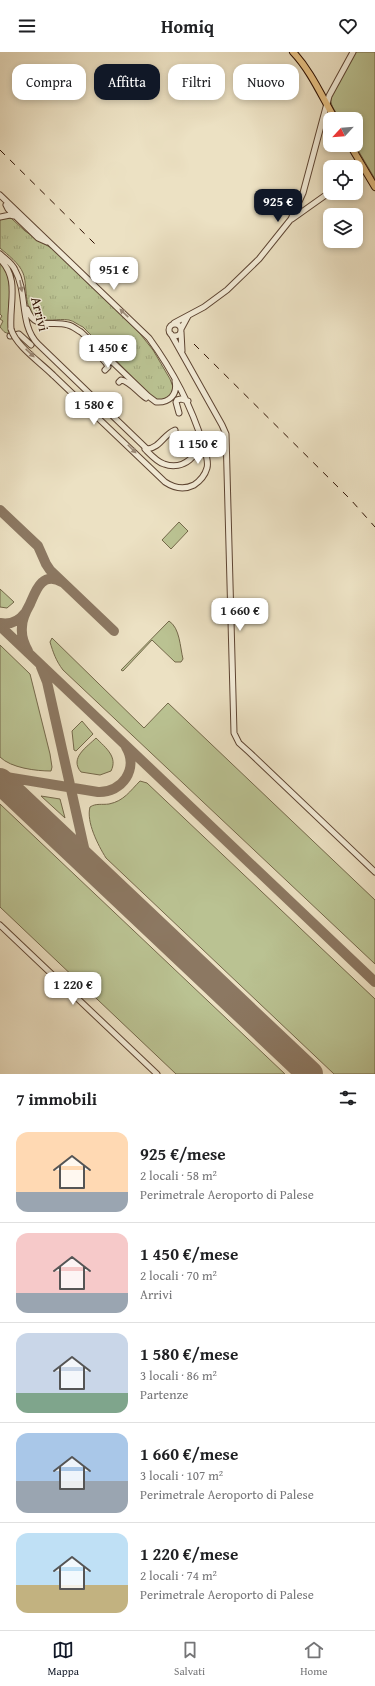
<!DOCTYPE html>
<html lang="it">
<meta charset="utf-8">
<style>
body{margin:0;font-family:"Gentium Book Plus",serif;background:#f2f2f2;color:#202124;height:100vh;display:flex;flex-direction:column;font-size:15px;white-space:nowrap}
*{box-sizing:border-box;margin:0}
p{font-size:13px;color:#757577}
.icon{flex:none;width:22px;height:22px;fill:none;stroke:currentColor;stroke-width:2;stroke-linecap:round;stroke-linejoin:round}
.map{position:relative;height:1022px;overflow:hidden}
.details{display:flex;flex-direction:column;background:#fff;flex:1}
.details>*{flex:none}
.hud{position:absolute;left:12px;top:12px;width:351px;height:36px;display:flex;gap:8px}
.needle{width:26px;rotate:244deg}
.tools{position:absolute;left:323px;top:60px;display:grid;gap:8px}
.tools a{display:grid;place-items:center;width:40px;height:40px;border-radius:8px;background:#fff;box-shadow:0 2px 6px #0003;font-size:20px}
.price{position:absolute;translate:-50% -34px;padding:0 9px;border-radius:8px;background:#fff;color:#222;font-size:13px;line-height:26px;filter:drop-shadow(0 1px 2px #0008)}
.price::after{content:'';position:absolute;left:50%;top:24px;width:12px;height:9px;margin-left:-6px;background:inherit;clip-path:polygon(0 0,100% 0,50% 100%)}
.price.selected{background:#111827;color:#fff}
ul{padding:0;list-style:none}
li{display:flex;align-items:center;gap:12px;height:100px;padding:0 16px}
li+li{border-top:1px solid #e0e0e0}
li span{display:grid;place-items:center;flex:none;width:112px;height:80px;border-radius:12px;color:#555}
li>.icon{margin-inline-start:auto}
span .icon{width:48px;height:48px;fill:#fffc;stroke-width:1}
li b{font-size:17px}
h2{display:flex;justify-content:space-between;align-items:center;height:48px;padding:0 16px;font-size:17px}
.tag{padding:0 14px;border-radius:12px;background:#fff;box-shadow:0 2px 6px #0003;font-size:14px;line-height:36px}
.tag.selected{background:#111827;color:#fff}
header{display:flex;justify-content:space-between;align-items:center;height:52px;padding:0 16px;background:#fff;font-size:18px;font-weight:600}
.tab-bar{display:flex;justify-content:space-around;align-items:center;height:56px;border-top:1px solid #e0e0e0;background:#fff;font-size:11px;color:#757577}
.tab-bar a{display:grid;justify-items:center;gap:2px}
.tab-bar .selected{color:#111827}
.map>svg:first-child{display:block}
.grass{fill:#bac292;stroke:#74684a}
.park{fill:url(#park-tufts);stroke:#74684a}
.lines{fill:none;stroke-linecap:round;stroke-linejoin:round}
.taxiway{stroke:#8c7862;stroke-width:10}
.runway{stroke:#8c7862;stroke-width:26}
.minor-casing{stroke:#5d4432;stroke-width:7}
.major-casing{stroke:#2d0f01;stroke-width:8}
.minor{stroke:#f3ecd8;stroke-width:5}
.major{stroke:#e6c082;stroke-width:6}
.rail{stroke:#2d0f01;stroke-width:1;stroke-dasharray:7 7;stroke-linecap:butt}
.minor-bridge-casing{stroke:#5d4432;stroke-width:7;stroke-linecap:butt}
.minor-bridge{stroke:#f3ecd8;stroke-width:5}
.oneway{fill:#9a8977}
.labels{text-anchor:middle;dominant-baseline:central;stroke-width:3;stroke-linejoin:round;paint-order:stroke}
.street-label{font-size:14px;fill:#2d0f01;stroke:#f3ecd8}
</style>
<header><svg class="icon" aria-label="menu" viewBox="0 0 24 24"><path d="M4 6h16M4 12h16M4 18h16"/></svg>Homiq<svg class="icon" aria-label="heart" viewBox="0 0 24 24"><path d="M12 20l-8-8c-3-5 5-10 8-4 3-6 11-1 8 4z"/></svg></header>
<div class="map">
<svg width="375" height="1022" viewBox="0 0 375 1022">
<defs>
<pattern id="park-tufts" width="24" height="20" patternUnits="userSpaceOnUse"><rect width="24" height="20" fill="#bac292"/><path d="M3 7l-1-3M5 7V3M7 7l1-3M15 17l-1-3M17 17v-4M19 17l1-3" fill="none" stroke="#a0a67c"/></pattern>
</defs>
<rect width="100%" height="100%" fill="#ece1c3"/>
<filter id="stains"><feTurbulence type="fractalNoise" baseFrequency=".005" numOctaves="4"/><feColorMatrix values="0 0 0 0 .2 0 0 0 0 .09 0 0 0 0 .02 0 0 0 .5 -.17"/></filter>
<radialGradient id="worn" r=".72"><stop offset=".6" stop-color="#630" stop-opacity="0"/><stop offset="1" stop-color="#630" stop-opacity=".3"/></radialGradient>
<!-- grass -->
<path class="grass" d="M355 0H375V127L355 93 356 67H340C337 61 330 54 331 47 332 37 349 10 355 0Z
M0 211C18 229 4 259 10 281 4 282 3 278 0 275L3 269 0 267 2 264 0 262Z
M179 470 188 479 171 497 162 488Z
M0 537 14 550 7 556 0 555Z
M169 569C180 576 180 595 183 607L181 610H175L152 588 123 619 121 618Z
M52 586 144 676 168 651 375 848V912L63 618C56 609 53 600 50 590Z
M0 593 30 622 50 702 52 715 51 719C36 719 11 716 0 705Z
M82 669 93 682 76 699 74 698 72 679Z
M96 686C106 696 118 705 111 719L100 723 81 720C69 706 87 695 96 686Z
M140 729 147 731 375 947V1022H334L106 806C98 793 86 770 90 755 96 751 102 753 109 752 124 749 130 739 140 729Z
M41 744 60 747 65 766Z
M0 752 285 1022H176L0 855Z"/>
<!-- park -->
<path class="park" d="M5 166H11L25 179 57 200 137 278 153 298 170 327 173 335 171 343 161 349 153 346 83 275C78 273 74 269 69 268 57 266 47 271 36 265 23 257 28 233 23 221 19 211 8 203 0 196V168Z"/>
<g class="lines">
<!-- taxiway -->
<path class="taxiway" d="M0 458 38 494 46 512 50 518 114 579
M0 571C11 573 19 569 25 561
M0 574 375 930
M28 599C24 592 21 584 22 575 22 567 26 559 30 552 36 538 42 519 62 530
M41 615 47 630 85 800 86 806 93 817
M0 724 98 740C122 741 139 717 126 695
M16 744 13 738 14 733 21 728
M65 790 72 793 77 791 81 784"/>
<!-- runway -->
<path class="runway" d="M0 729 310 1022"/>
<defs>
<path id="minor" d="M356 119 362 114
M0 143 149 286C173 319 191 353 203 392 205 400 209 408 207 416 205 423 200 429 194 433 184 438 174 436 165 430L53 323
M6 153 8 157 38 186 47 190
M0 165 10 163 14 164
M292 167 330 140
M0 202C5 207 12 211 15 218 28 241 19 273 38 292L147 397C160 396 164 382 175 378
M0 207C20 227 9 251 11 277
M27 257C35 279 52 268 68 273 73 274 77 278 81 280L148 344 156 350C169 351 178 343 175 329
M174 271 204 255 227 238 259 207 291 167 303 141 329 44 353 0
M169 278a6 6 0 1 1 12 0a6 6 0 1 1-12 0Z
M181 277 188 264
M181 280 182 299
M171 282 222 373 226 382 234 681 239 691 249 700 375 820
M10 284 19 282 31 293
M86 288 106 311 108 315 105 318
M119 330 121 328C130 329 138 341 146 346
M179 361 176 350 177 348 181 347 188 349
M145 397C150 402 157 410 164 412 183 419 202 403 198 384
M0 873 157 1022"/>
<path id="major" d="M293 0C311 19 322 45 335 67
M350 93 375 135"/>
</defs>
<!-- minor casing -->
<use href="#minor" class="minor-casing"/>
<!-- major casing -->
<use href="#major" class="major-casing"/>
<!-- minor -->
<use href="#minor" class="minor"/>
<!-- major -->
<use href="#major" class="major"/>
<!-- rail -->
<path class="rail" d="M0 98 95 192
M194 292 351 448 375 475"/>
<defs>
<path id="minor-bridge" d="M11 277C16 294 40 310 53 323"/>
</defs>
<!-- minor-bridge casing -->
<use href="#minor-bridge" class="minor-bridge-casing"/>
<!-- minor-bridge -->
<use href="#minor-bridge" class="minor-bridge"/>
</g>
<!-- one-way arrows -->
<defs><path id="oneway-solid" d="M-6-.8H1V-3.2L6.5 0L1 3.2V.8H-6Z"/></defs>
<g class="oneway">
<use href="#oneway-solid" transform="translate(21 234) rotate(79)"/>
<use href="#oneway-solid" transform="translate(124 261) rotate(-136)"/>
<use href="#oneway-solid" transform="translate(30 301) rotate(43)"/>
<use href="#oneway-solid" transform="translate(132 397) rotate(45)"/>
</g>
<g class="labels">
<!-- street labels -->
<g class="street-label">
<text transform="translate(40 262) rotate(76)">Arrivi</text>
</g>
</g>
<rect width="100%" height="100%" filter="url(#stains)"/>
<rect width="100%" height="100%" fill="url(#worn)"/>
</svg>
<div class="tools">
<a><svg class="needle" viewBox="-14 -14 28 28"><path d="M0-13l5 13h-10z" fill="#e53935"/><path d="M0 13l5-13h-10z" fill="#757577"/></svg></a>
<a><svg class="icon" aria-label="locate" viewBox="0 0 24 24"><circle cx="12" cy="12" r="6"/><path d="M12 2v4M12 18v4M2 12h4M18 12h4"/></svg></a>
<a><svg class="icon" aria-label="layers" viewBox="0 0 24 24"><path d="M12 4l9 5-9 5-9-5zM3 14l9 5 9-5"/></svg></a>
</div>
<b class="price selected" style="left:278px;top:171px">925 €</b>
<b class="price" style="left:114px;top:239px">951 €</b>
<b class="price" style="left:108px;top:317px">1 450 €</b>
<b class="price" style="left:94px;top:374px">1 580 €</b>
<b class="price" style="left:198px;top:413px">1 150 €</b>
<b class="price" style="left:240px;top:580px">1 660 €</b>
<b class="price" style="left:73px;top:954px">1 220 €</b>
<div class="hud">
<a class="tag">Compra</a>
<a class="tag selected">Affitta</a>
<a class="tag">Filtri</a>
<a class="tag">Nuovo</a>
</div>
</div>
<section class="details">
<h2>7 immobili<svg class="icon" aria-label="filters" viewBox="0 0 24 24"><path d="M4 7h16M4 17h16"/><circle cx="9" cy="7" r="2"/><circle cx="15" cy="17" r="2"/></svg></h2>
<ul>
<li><span style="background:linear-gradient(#ffd9b3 75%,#9aa5b1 0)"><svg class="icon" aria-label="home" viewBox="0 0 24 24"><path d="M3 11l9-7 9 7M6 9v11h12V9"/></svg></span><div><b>925 €/mese</b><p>2 locali · 58 m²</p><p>Perimetrale Aeroporto di Palese</p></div></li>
<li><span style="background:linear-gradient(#f6c9c9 75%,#9aa5b1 0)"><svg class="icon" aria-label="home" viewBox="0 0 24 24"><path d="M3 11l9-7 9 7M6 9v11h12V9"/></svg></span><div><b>1 450 €/mese</b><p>2 locali · 70 m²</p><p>Arrivi</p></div></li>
<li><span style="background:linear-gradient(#c9d6e8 75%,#7fa58c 0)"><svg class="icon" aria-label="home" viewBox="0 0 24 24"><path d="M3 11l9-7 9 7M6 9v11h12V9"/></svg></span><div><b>1 580 €/mese</b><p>3 locali · 86 m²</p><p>Partenze</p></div></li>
<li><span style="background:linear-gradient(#a9c7e8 60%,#9aa5b1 0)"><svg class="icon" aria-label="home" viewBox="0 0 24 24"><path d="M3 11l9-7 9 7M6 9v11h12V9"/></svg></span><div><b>1 660 €/mese</b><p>3 locali · 107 m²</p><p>Perimetrale Aeroporto di Palese</p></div></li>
<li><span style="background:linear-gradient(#bfe0f5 65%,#c2b280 0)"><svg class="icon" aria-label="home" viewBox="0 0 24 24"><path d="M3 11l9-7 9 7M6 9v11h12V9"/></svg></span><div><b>1 220 €/mese</b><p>2 locali · 74 m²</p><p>Perimetrale Aeroporto di Palese</p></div></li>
</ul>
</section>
<nav class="tab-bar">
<a class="selected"><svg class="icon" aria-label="map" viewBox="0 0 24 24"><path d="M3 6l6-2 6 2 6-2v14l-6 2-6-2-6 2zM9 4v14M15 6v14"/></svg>Mappa</a>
<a><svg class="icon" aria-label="saved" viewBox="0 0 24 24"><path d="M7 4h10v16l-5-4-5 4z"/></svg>Salvati</a>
<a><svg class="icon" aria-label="home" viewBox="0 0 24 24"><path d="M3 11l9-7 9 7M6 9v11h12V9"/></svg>Home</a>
</nav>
